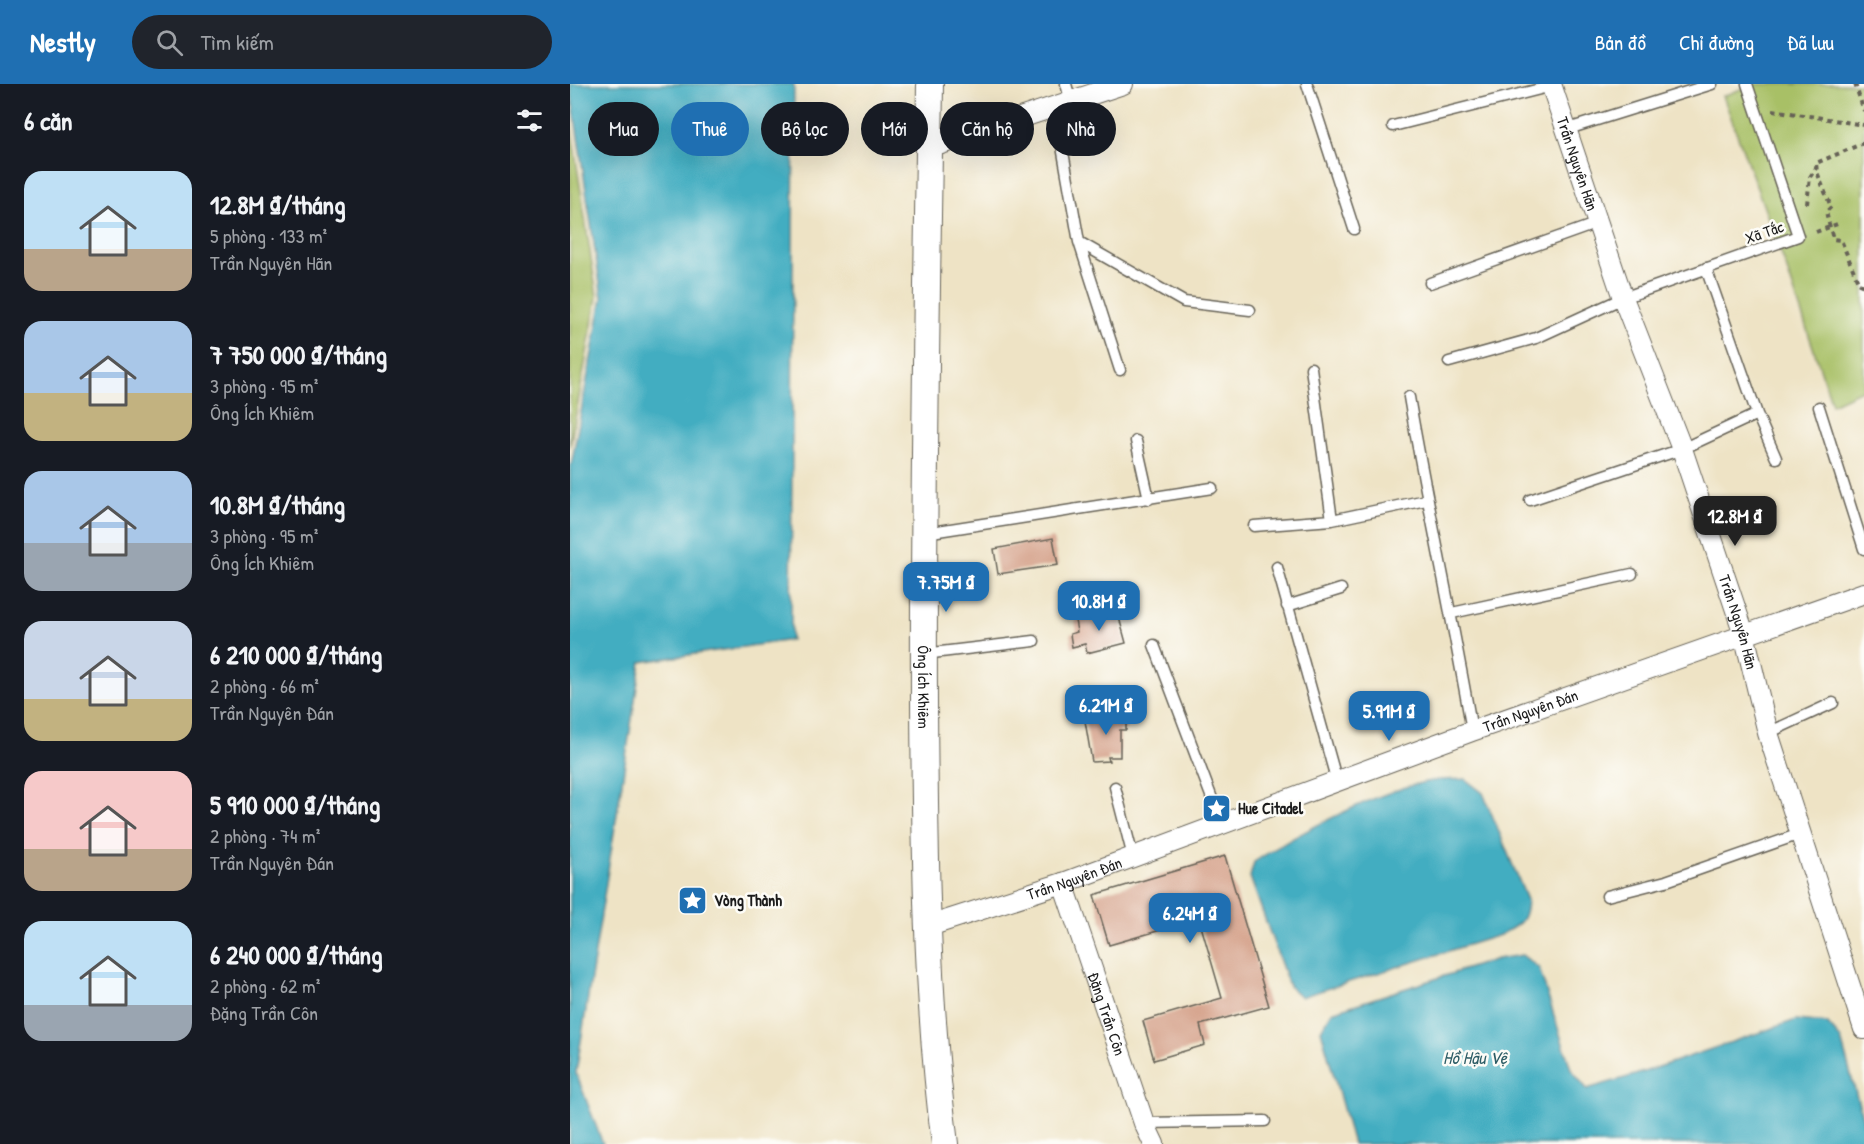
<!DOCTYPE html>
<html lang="vi">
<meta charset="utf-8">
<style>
body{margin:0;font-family:"Patrick Hand",sans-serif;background:#20242c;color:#f1f3f6;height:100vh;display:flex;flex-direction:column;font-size:22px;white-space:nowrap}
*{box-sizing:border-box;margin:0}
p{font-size:20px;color:#9ea1a6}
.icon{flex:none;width:33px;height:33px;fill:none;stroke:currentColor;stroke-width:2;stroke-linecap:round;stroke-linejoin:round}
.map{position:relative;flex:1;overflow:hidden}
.panel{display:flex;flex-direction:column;background:#171b24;width:570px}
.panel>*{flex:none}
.top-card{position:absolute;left:18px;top:18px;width:570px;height:54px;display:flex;gap:12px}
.price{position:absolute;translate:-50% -51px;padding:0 14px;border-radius:12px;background:#1f6fb2;color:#fff;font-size:20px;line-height:39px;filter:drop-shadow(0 2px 3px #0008)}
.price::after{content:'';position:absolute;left:50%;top:36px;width:18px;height:14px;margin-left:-9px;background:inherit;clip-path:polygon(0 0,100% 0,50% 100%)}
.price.current{background:#222;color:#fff}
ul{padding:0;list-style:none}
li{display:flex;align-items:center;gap:18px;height:150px;padding:0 24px}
li span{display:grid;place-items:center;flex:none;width:168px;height:120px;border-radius:18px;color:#555}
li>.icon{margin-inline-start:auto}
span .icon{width:72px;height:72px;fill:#fffc;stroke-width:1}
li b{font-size:26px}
h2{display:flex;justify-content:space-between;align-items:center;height:72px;padding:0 24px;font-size:26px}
.pill{padding:0 21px;border-radius:27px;background:#171b24;box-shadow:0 6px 24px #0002;font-size:21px;line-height:54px}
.pill.current{background:#1f6fb2;color:#fff}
header{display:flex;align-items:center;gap:36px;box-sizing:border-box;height:84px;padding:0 30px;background:#1f6fb2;color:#fff}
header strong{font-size:28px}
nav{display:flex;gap:33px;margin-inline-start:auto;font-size:21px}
.search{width:420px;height:54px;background:#20242c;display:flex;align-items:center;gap:15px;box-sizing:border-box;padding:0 21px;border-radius:33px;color:#9ea1a6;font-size:22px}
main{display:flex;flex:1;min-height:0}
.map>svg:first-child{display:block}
.green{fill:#a8c066;stroke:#626e41;stroke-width:1.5}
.water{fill:#42adc1;stroke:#2f646e;stroke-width:1.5}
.building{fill:#d19980}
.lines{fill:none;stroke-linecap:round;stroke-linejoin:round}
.service-casing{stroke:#666257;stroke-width:13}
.minor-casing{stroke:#666257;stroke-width:22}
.tertiary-casing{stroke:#666257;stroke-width:28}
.path{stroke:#666257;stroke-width:4;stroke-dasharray:4.5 4.5;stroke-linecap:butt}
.service{stroke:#fff;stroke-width:10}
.minor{stroke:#fff;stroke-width:20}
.tertiary{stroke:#fff;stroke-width:26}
.labels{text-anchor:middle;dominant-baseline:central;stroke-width:5;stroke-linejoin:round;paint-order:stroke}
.street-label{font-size:16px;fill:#1c1c1c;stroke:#fdfcf7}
.poi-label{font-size:16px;font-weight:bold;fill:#1c1c1c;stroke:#fdfcf7;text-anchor:start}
.water-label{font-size:18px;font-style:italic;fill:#2d5d66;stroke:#fdfcf7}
</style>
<header>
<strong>Nestly</strong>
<div class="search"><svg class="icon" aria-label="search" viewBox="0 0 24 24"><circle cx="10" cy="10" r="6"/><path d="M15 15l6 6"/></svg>Tìm kiếm</div>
<nav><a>Bản đồ</a><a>Chỉ đường</a><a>Đã lưu</a></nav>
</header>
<main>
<section class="panel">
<h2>6 căn<svg class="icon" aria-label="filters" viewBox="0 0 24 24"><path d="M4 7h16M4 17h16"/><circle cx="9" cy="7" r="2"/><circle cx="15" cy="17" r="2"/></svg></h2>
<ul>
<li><span style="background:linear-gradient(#bfe0f5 65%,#b9a48a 0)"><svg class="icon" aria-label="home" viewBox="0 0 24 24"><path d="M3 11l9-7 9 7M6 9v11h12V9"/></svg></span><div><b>12.8M ₫/tháng</b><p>5 phòng · 133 m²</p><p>Trần Nguyên Hãn</p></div></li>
<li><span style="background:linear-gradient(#a9c7e8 60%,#c2b280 0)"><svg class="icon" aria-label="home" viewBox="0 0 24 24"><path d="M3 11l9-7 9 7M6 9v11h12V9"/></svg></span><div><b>7 750 000 ₫/tháng</b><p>3 phòng · 95 m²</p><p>Ông Ích Khiêm</p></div></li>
<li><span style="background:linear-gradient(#a9c7e8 60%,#9aa5b1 0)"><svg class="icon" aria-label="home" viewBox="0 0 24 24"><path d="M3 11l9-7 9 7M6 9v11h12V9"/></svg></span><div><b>10.8M ₫/tháng</b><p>3 phòng · 95 m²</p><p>Ông Ích Khiêm</p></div></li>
<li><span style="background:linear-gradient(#c9d6e8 65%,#c2b280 0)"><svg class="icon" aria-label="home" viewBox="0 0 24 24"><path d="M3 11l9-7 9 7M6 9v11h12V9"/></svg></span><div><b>6 210 000 ₫/tháng</b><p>2 phòng · 66 m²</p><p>Trần Nguyên Đán</p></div></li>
<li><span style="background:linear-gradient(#f6c9c9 65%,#b9a48a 0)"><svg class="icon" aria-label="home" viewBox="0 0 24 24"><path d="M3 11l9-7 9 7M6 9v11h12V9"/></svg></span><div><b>5 910 000 ₫/tháng</b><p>2 phòng · 74 m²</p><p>Trần Nguyên Đán</p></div></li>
<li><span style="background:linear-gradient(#bfe0f5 70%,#9aa5b1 0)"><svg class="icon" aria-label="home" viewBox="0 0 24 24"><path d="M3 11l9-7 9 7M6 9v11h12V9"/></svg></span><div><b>6 240 000 ₫/tháng</b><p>2 phòng · 62 m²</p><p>Đặng Trần Côn</p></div></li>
</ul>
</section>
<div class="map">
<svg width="1294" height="1060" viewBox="0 0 1294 1060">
<rect width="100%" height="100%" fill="#fdfcf7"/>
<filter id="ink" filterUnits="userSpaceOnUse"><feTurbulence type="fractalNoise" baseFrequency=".0167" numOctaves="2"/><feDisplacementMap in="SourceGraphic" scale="12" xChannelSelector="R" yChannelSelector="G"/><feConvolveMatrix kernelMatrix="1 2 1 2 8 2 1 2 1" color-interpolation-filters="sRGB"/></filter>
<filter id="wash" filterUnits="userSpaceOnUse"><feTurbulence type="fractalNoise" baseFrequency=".008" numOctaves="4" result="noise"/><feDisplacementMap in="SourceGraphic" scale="24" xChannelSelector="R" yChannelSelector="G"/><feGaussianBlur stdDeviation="1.35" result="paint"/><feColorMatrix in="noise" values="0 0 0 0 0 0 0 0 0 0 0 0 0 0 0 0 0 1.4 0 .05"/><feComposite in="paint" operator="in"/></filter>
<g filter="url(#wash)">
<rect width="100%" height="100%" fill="#eee3c5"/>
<!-- green -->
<path class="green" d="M1184 0H1294V305L1262 320 1216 183 1153 12Z
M0 36 27 213 0 363Z"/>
<!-- water -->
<path class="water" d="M0 0H224L221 556 71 578 6 989 33 1060H0V387L32 214Z
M895 695 913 709 957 816C956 838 949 841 930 851L731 913 719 902 680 793 684 778C726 750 813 704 862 697 873 695 884 696 895 695Z
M952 871 969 884 1001 985 1017 1005 1065 991 1226 936 1257 939 1271 955 1294 1039V1060H783L751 946 762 928 927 875Z"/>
<g id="blocks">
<!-- building -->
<path class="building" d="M483 454 488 481 428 490 424 465Z
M547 526 556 559 517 569 515 560 502 563 500 550 507 548 505 536Z
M556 625V646H550V673H538L539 677 522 678 515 637Z
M655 772 699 922 630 941 635 961 584 976 573 937 652 914 629 835 539 861 524 811Z"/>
</g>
</g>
<g filter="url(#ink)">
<use href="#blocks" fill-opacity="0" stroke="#666257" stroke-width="1.5"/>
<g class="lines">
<defs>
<path id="service" d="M496 0 501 18
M737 0 784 145
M485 23 509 158 550 286
M823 42 982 2
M998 45 1142 0
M509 158 614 218 680 226
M1136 184 1187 330 1206 374
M860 199 1028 139
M879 278 966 254 1053 214 1228 152 1177 0
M741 284 762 436
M839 313C858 425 883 535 902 647
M1249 323 1294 465
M566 357 579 415
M960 416 1112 365 1187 330
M684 442 762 436 856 416
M355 449 642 404
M707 483 767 698
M717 522 771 505
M882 529 1062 490
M584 561 652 741
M354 570 464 557
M1198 649 1263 619
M545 703 563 773
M1037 812 1096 797 1230 750
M574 1039 695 1037"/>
<g id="minor">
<path id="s1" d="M981 0 1053 214 1112 365 1174 550 1198 649 1294 945"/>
<path d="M359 64 553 0"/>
<path id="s2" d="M493 799 574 1039 584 1060"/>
<path id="s3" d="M356 843 493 799 902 647 1294 509"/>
</g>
<g id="tertiary">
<path id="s4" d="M360 0C357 206 353 412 354 618 355 766 356 913 375 1060"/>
</g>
</defs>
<!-- service casing -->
<use href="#service" class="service-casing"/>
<!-- minor casing -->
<use href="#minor" class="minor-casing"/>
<!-- tertiary casing -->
<use href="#tertiary" class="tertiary-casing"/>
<!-- path -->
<path class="path" d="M1285 0 1294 27
M1203 26 1294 41
M1294 59 1246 79 1247 88 1261 123 1256 128 1263 155 1271 156 1289 200 1294 202
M1237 120 1240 93 1246 84
M1246 148 1270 139"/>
<!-- service -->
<use href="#service" class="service"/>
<!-- minor -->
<use href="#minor" class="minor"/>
<!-- tertiary -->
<use href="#tertiary" class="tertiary"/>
</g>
</g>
<!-- icons -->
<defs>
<symbol id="sight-square" viewBox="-11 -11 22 22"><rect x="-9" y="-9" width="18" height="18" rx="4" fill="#1f6fb2" stroke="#fdfcf7"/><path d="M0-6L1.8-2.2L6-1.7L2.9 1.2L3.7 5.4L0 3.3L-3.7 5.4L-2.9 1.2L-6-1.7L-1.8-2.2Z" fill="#fff"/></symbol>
</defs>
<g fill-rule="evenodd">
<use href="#sight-square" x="630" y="708" width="33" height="33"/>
<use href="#sight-square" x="106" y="800" width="33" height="33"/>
</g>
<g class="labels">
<!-- street labels -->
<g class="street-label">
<text stroke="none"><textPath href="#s1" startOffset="84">Trần Nguyên Hãn</textPath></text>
<text transform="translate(1194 148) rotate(-19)">Xã Tắc</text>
<text stroke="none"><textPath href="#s1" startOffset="570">Trần Nguyên Hãn</textPath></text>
<text stroke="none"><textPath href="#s4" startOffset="603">Ông Ích Khiêm</textPath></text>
<text stroke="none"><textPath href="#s3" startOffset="642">Trần Nguyên Đán</textPath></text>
<text stroke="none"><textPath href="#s3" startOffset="156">Trần Nguyên Đán</textPath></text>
<text stroke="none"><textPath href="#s2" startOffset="138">Đặng Trần Côn</textPath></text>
</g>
<!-- poi labels -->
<g class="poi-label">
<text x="668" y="724">Hue Citadel</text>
<text x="144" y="816">Vòng Thành</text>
</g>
<!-- water labels -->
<g class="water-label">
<text x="905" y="973">Hồ Hậu Vệ</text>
</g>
</g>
</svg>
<b class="price current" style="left:1165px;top:463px">12.8M ₫</b>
<b class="price" style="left:376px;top:529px">7.75M ₫</b>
<b class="price" style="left:529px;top:548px">10.8M ₫</b>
<b class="price" style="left:536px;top:652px">6.21M ₫</b>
<b class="price" style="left:819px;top:658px">5.91M ₫</b>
<b class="price" style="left:620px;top:860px">6.24M ₫</b>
<div class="top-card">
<a class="pill">Mua</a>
<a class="pill current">Thuê</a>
<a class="pill">Bộ lọc</a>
<a class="pill">Mới</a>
<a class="pill">Căn hộ</a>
<a class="pill">Nhà</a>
</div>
</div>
</main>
